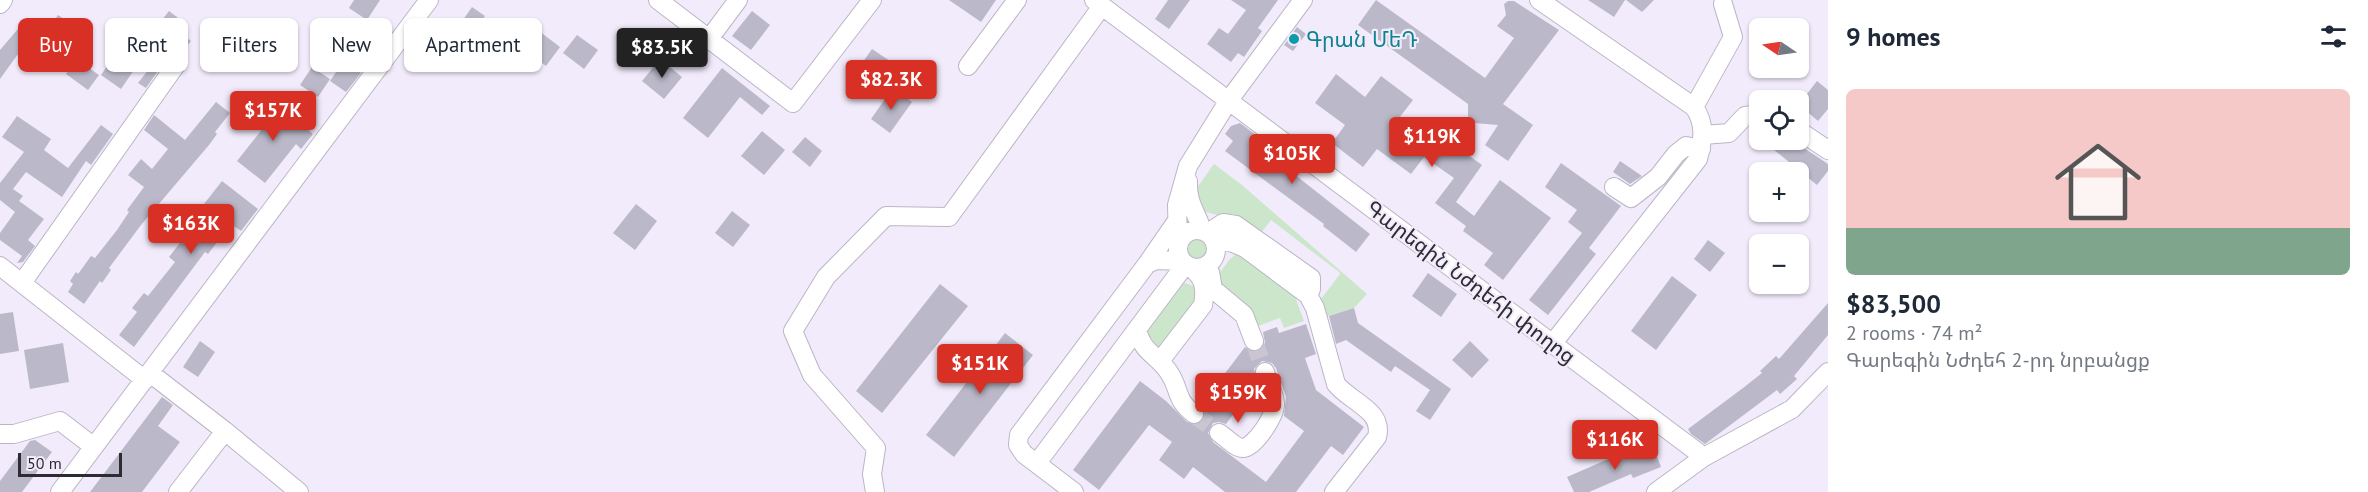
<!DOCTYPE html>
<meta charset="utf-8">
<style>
body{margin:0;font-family:"PT Sans","Noto Sans Armenian",sans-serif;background:#f6f6f7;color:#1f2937;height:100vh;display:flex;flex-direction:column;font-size:22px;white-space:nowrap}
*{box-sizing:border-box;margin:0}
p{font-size:20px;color:#747a83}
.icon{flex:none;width:33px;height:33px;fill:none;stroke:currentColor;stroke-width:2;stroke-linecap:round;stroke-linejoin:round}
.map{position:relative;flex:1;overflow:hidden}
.drawer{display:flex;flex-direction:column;background:#fff;width:540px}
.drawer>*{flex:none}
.hud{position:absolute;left:18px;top:18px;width:570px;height:54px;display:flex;gap:12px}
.needle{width:39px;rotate:283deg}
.tools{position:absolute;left:1749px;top:18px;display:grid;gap:12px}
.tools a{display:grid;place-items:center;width:60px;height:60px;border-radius:9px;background:#fff;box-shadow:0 2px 4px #0004;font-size:30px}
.scale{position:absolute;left:18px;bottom:15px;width:104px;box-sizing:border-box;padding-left:6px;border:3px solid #2e2c32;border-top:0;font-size:16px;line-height:21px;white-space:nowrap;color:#2e2c32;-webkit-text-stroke:4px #f2ebfb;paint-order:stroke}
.price{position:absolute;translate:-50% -51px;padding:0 14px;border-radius:6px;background:#d93025;color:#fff;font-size:20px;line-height:39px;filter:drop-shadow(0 2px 3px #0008)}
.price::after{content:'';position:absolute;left:50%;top:36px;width:18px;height:14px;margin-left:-9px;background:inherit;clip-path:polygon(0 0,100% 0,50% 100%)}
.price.selected{background:#222;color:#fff}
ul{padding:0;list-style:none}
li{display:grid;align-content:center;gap:12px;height:318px;padding:0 18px}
li span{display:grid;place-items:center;height:186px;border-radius:9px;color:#555}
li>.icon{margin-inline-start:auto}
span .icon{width:108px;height:108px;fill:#fffc;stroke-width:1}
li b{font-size:26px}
h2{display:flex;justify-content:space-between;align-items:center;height:72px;padding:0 18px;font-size:26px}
.tag{padding:0 21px;border-radius:9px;background:#fff;box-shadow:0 2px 4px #0004;font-size:21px;line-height:54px}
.tag.selected{background:#d93025;color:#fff}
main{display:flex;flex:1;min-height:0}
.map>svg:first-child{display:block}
.green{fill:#cbe6ca}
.building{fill:#bbb9c9;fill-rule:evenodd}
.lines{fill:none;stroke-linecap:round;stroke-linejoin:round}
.minor-tunnel{stroke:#cbc5d3;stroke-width:18;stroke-dasharray:18 9;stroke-linecap:butt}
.minor-casing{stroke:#bbb5c4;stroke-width:20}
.minor{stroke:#fff;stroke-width:18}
.culture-dot{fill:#0f9aa8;stroke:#f2ebfb;stroke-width:2}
.labels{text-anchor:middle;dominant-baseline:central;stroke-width:4.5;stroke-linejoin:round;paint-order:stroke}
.culture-label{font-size:21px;fill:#0d838f;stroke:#f2ebfb;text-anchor:start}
.street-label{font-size:21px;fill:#2e2c32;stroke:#f2ebfb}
</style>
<main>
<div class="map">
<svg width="1828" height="492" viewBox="0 0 1828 492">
<rect width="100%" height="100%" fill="#f2ebfb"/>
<!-- green -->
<path class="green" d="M1214 164 1242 185 1367 294 1354 308 1322 318 1318 303 1340 274 1339 272 1271 220 1261 233 1234 214 1217 215 1202 211 1196 189Z
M1184 249a13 13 0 1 1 26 0a13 13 0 1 1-26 0Z
M1235 255H1242L1294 294 1304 321 1284 328 1280 318 1255 327 1224 292 1218 275 1230 259Z
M1186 283 1195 287 1199 297 1160 347 1156 348 1144 330 1180 284Z"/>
<!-- building -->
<path class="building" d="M354 0H380L367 20 349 8Z
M949 0H996L981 22Z
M1168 0H1190L1169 29 1155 19Z
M1231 0H1278L1258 28 1262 31 1244 57 1238 53 1231 62 1207 44 1219 28 1228 34 1246 10Z
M1376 0 1485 78 1514 38 1497 26 1506 15 1504 4 1508 1H1514L1559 30 1503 104 1533 125 1508 161 1485 145 1498 125 1474 123 1468 116V104L1358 25Z
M1588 0H1625L1614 17Z
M1626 0H1654L1642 12Z
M472 7 485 16 473 34 477 37 466 52 449 40Z
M169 11 182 21 175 29 191 41 182 52H174L169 55 146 88 138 83 164 50 148 38Z
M752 11 770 25 751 50 732 36Z
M58 15 84 32 72 51 46 33Z
M23 23 34 32 0 79V50Z
M1297 27 1306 34 1293 51 1284 45Z
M539 31 560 47 546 66 525 50Z
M577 35 598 50 584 69 563 53Z
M872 49 893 63 879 84 858 69Z
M349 53 360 61 355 68 361 73 346 92 330 81Z
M114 56 134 70 121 89 101 75Z
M76 59 99 75 88 90 66 74Z
M660 59 682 77 664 99 642 81Z
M312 67 330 79 318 97 300 85Z
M722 68 770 106 762 115 740 97 708 138 683 118Z
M1336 74 1365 97 1381 76 1413 100 1399 118 1446 153 1453 144 1482 165 1456 202 1474 216 1500 180 1551 218 1503 280 1484 265 1493 253 1463 231 1466 226 1435 203 1454 178 1424 157 1411 174 1377 149 1363 167 1332 143 1345 125 1315 103Z
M1817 81 1828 90V109L1818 121 1805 110 1809 105 1803 99Z
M897 91 912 102 890 133 871 119 890 92Z
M269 99 313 134 301 149 296 144 265 183 237 161 268 122 257 114Z
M216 102 230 113 215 132 217 134 209 145 141 225 109 268 111 270 102 283 100 281 84 304 68 292 73 284 70 281 76 272 78 274 91 256 95 258 117 230 129 212 127 210 144 187 128 175 141 159 152 169 168 149 144 130 154 115 185 140Z
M17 116 51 139 44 150 68 168 101 125 113 134 91 165 86 161 62 197 26 172 13 189 23 196 19 201 44 219 28 240 35 246 23 262 17 263 22 256 0 240V233L15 212 0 200V183L24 152 2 137Z
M1240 123 1280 153 1275 159 1370 234 1356 252 1323 226 1324 224 1225 151 1233 141 1225 134 1231 126Z
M762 131 785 150 764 175 741 156Z
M805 137 822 151 810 167 792 152Z
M1762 140H1792L1828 164V171L1817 185Z
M1620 161 1642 176 1630 184 1613 172Z
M1561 163 1621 206 1589 248 1596 254 1548 315 1529 300 1582 233 1568 222 1577 210 1545 187Z
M222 181 258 209 241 231 231 224 208 254 205 252 134 347 119 335 137 312 132 308 144 293 148 296 175 262 169 257 183 239 186 241 207 215 200 209Z
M636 204 657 221 635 250 613 233Z
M732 211 750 225 733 247 715 233Z
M1708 240 1725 253 1710 272 1694 259Z
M1428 273 1457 294 1441 317 1412 296Z
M1672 276 1697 295 1656 350 1631 331Z
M940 284 968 306 882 413 856 391Z
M1828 303V335L1794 376 1797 379 1780 394 1777 390 1705 444 1691 434 1688 429 1743 388 1762 373 1760 371 1776 356 1779 359Z
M1354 308 1358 323 1451 389 1430 420 1416 411 1430 390 1395 366 1391 372 1346 340 1336 344 1329 316Z
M13 312 19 351 0 354V314Z
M1306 324 1316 354 1305 358 1316 390 1364 427 1343 455 1331 446 1296 492H1225L1193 467 1184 479 1159 460 1172 442 1149 425 1099 490 1073 470 1140 381 1166 401 1187 422 1198 424 1205 416 1201 405 1245 347 1252 352H1257L1265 343 1263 332 1277 327 1279 333ZM1262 361 1272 363 1276 368 1286 397 1284 416 1304 431 1266 482 1213 442 1208 433 1213 423 1219 422 1226 424 1257 382 1254 369Z
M1005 333 1033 355 954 457 926 435Z
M200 341 215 352 198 377 183 367Z
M1470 341 1489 360 1472 378 1452 360Z
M63 343 69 382 30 389 24 350Z
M162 397 173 405 158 426 180 442 142 492H90Z
M35 440 52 452 22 492H0V481L30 441Z
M1653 446 1661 467 1633 478 1631 474 1589 492H1574L1567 477 1613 457 1615 461Z"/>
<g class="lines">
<!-- minor-tunnel -->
<path class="minor-tunnel" d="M1254 341 1265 372
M1194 414 1219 433"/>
<defs>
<path id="minor" d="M658 0 793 103 872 0
M1094 0 1704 457
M1539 0 1694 107C1706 124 1703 140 1698 159L1553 343
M0 4 3 0
M709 39 738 0
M968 66 1017 0
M1694 107 1733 37 1723 4
M1798 130 1828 150
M1703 135 1729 133 1745 116 1760 114
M1188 181C1187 203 1196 211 1202 230
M1614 187 1631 198 1658 177 1676 154 1686 146 1701 149
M1178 249a19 19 0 1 1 38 0a19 19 0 1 1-38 0Z
M1208 233 1223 223 1236 225 1311 278V289L1308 295
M1212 237 1233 243 1245 248 1308 295 1315 308 1336 384C1350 402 1384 410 1377 437L1334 492
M1178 243 1177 205 1188 166 1229 100 1303 0
M1147 264 1176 222
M0 266 145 380
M1210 272 1213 289 1244 315 1254 341
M22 283 178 62
M1137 329C1143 355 1158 354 1170 374 1181 392 1175 399 1194 414
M1160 361 1203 305C1206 289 1204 277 1191 268
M150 373 225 431 299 492
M1219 433C1226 437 1235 448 1243 448 1255 447 1276 415 1275 403 1274 393 1268 381 1265 372
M0 434H14L60 421 94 447
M1037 463 1185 265
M60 492 429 0
M178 492 225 431
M875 492 872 474 876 448 812 375 793 331 826 277 886 216 949 217 1102 6
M1074 492 1024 454 1018 445 1019 435 1147 264 1156 260 1181 261
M1656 492 1704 457 1792 409 1828 372"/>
</defs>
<!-- minor casing -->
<use href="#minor" class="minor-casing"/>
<!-- minor -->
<use href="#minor" class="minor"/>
</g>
<!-- markers -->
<circle class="culture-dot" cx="1294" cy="39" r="6"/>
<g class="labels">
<!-- culture labels -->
<g class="culture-label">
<text x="1306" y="39">Գրան ՄեԴ</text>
</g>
<!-- street labels -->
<g class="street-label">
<text transform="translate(1471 282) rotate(37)">Գարեգին Նժդեհի փողոց</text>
</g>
</g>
</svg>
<div class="tools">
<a><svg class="needle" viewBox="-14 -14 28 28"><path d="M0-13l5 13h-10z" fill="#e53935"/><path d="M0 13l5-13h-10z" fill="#747a83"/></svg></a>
<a><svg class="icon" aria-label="locate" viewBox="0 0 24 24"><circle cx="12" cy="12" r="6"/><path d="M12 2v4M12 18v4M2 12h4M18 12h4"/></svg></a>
<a>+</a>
<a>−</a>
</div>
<div class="scale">50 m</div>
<b class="price selected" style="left:662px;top:79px">$83.5K</b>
<b class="price" style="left:891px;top:111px">$82.3K</b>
<b class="price" style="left:273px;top:142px">$157K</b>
<b class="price" style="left:1432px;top:168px">$119K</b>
<b class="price" style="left:1292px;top:185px">$105K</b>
<b class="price" style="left:191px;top:255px">$163K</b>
<b class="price" style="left:980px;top:395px">$151K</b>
<b class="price" style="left:1238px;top:424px">$159K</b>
<b class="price" style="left:1615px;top:471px">$116K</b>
<div class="hud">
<a class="tag selected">Buy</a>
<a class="tag">Rent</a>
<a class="tag">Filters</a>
<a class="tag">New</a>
<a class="tag">Apartment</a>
</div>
</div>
<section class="drawer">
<h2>9 homes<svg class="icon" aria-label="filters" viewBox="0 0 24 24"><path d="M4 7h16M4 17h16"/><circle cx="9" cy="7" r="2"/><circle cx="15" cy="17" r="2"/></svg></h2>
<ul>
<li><span style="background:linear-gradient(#f6c9c9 75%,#7fa58c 0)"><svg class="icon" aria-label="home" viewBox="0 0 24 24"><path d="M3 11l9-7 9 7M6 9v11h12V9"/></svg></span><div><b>$83,500</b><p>2 rooms · 74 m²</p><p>Գարեգին Նժդեհ 2-րդ նրբանցք</p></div></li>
</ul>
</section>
</main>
